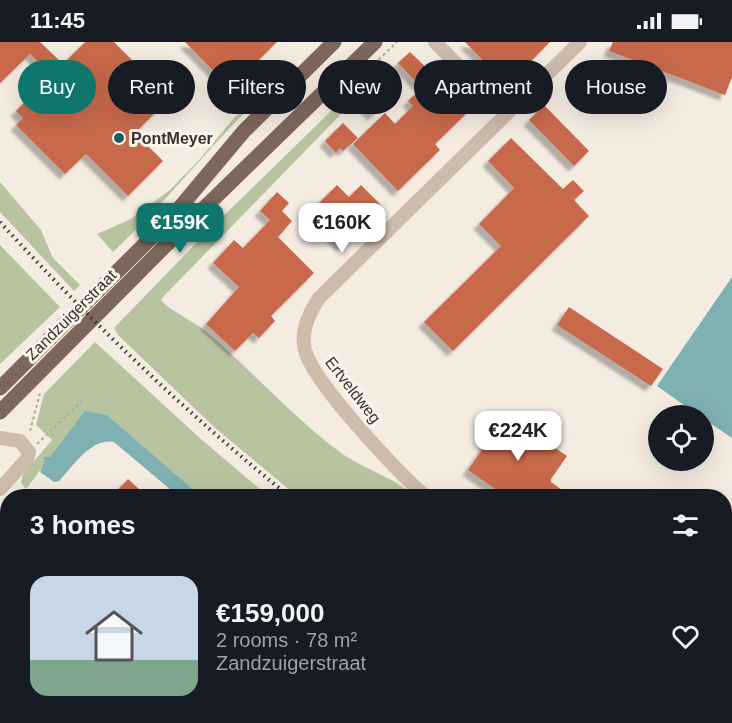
<!DOCTYPE html>
<meta charset="utf-8">
<style>
body{margin:0;font-family:Arial,sans-serif;background:#20242c;color:#f1f3f6;height:100vh;display:flex;flex-direction:column;font-size:22px;white-space:nowrap}
*{box-sizing:border-box;margin:0}
p{font-size:20px;color:#9ea1a6}
.icon{flex:none;width:33px;height:33px;fill:none;stroke:currentColor;stroke-width:2;stroke-linecap:round;stroke-linejoin:round}
.map{position:relative;flex:1;overflow:hidden}
.panel{position:absolute;left:0px;top:447px;width:732px;height:234px;display:flex;flex-direction:column;background:#171b24;border-radius:24px 24px 0 0;box-shadow:0 6px 24px #0002}
.panel>*{flex:none}
.hud{position:absolute;left:18px;top:18px;width:696px;height:54px;display:flex;gap:12px}
.tools{position:absolute;left:648px;top:363px;display:grid;gap:12px}
.tools a{display:grid;place-items:center;width:66px;height:66px;border-radius:50%;background:#171b24;box-shadow:0 6px 24px #0002;font-size:30px}
.price{position:absolute;translate:-50% -51px;padding:0 14px;border-radius:12px;background:#fff;color:#222;font-size:20px;line-height:39px;filter:drop-shadow(0 2px 3px #0008)}
.price::after{content:'';position:absolute;left:50%;top:36px;width:18px;height:14px;margin-left:-9px;background:inherit;clip-path:polygon(0 0,100% 0,50% 100%)}
.price.on{background:#0f766e;color:#fff}
ul{padding:0;list-style:none}
li{display:flex;align-items:center;gap:18px;height:150px;padding:0 30px}
li+li{border-top:2px solid #363941}
li span{display:grid;place-items:center;flex:none;width:168px;height:120px;border-radius:18px;color:#555}
li>.icon{margin-inline-start:auto}
span .icon{width:72px;height:72px;fill:#fffc;stroke-width:1}
li b{font-size:26px}
h2{display:flex;justify-content:space-between;align-items:center;height:72px;padding:0 30px;font-size:26px}
.tag{padding:0 21px;border-radius:27px;background:#171b24;box-shadow:0 6px 24px #0002;font-size:21px;line-height:54px}
.tag.on{background:#0f766e;color:#fff}
.status{display:flex;justify-content:space-between;align-items:center;height:42px;padding:0 30px;background:#171b24;direction:ltr}
.status svg{height:16px;fill:currentColor}
.map>svg:first-child{display:block}
.green{fill:#b8c4a0}
.water{fill:#7fb0b2}
.building{fill:#c8694b;filter:url(#shadow)}
.lines{fill:none;stroke-linecap:round;stroke-linejoin:round}
.path{stroke:#b9a596;stroke-width:2;stroke-dasharray:3 3;stroke-linecap:butt}
.minor{stroke:#cdbbac;stroke-width:14}
.major{stroke:#7d675c;stroke-width:15}
.rail{stroke:#3b302b;stroke-width:4;stroke-dasharray:1.5 4.5;stroke-linecap:butt}
.poi-dot{fill:#1f5a5e;stroke:#fbf5ee;stroke-width:2}
.labels{text-anchor:middle;dominant-baseline:central;stroke-width:6;stroke-linejoin:round;paint-order:stroke}
.poi-label{font-size:16px;font-weight:bold;fill:#3b302b;stroke:#fbf5ee;text-anchor:start}
.street-label{font-size:16px;fill:#3b302b;stroke:#fbf5ee}
</style>
<div class="status"><b>11:45</b><svg viewBox="0 0 49 12"><path d="M0 12V9h3v3zM5 12V6h3v6zM10 12V3h3v9zM15 12V0h3v12zM26 1h20v11H26zM47 4h2v5h-2z"/></svg></div>
<div class="map">
<svg width="732" height="681" viewBox="0 0 732 681">
<defs>
<filter id="shadow"><feDropShadow dx="-5.5" dy="5.5" stdDeviation="1.5" flood-color="#0004"/></filter>
</defs>
<rect width="100%" height="100%" fill="#f4ebe1"/>
<!-- green -->
<path class="green" d="M370 31 373 32 366 45 348 65 161 257C162 264 196 281 204 288 250 326 296 379 344 413 367 428 394 436 415 454H297L214 385 118 293 114 286 206 191Z
M269 41 271 44C216 97 169 157 113 210L97 192 131 177 170 148 200 117 234 76Z
M0 140 41 188 53 216 80 243 74 249 0 170Z
M0 203 60 265 0 322Z
M95 300 202 398 268 454H201L107 373 50 415 26 447 21 441 23 432 52 398 36 383 44 352Z
M725 669 732 673V681H617L605 674H724Z
M485 674H563L575 681H496Z"/>
<!-- water -->
<path class="water" d="M732 235V396L704 377V374L698 373 657 344Z
M85 369 107 373 201 454H178L114 400C91 396 74 423 59 439L54 440 40 430 45 419 43 415H50Z"/>
<!-- building -->
<path class="building" d="M0 0H40L63 22 85 0H114L170 56 135 91 163 119 128 154 86 112 65 132 16 83 23 76 16 69 52 33 30 12 0 41Z
M185 0H277L230 46Z
M465 0H550L507 43Z
M613 0H732V35L725 53 609 9Z
M410 10 435 34 438 32 472 66 435 102 440 108 398 149 353 102 385 71 395 82 413 64 408 59 422 46 398 21Z
M588 21 609 43 597 55 575 33Z
M378 44 390 57 373 73 361 61Z
M544 63 589 109 574 124 529 78Z
M343 81 358 96 343 109 340 106 336 111 325 99Z
M511 96 563 147 573 138 584 149 574 158 589 174 453 309 424 280 501 204 479 182 514 146 488 119Z
M337 143 349 155 361 143 382 164 342 204 309 171Z
M277 150 289 161 282 169 292 179 278 195 314 231 271 274 275 279 259 296 253 291 235 309 206 282 239 245 213 221 234 198 243 206 270 178 260 169Z
M569 265 663 327 651 344 557 283Z
M506 373 567 414 551 437V440L562 448 558 454H505L468 428Z
M128 437 140 448 148 454H112Z"/>
<g class="lines">
<!-- path -->
<path class="path" d="M361 34 397 0
M30 389 40 351
M37 402 82 359"/>
<!-- minor -->
<path class="minor" d="M435 0 506 72
M0 396 20 399 29 410 27 417 0 447
M425 454C397 429 313 341 305 308 300 289 309 271 319 256L580 0
M724 656 732 660
M262 681 269 674"/>
<!-- major -->
<path class="major" d="M0 346 171 176 244 89 334 0
M0 370 161 208 375 0"/>
<!-- rail -->
<path class="rail" d="M0 180C89 278 186 371 289 454
M580 674 592 681
M594 674 606 681"/>
</g>
<!-- markers -->
<circle class="poi-dot" cx="119" cy="96" r="6"/>
<g class="labels">
<!-- poi labels -->
<g class="poi-label">
<text x="131" y="96">PontMeyer</text>
</g>
<!-- street labels -->
<g class="street-label">
<text transform="translate(71 273) rotate(-45)">Zandzuigerstraat</text>
<text transform="translate(353 348) rotate(52)">Ertveldweg</text>
</g>
</g>
</svg>
<div class="tools">
<a><svg class="icon" aria-label="locate" viewBox="0 0 24 24"><circle cx="12" cy="12" r="6"/><path d="M12 2v4M12 18v4M2 12h4M18 12h4"/></svg></a>
</div>
<b class="price on" style="left:180px;top:212px">€159K</b>
<b class="price" style="left:342px;top:212px">€160K</b>
<b class="price" style="left:518px;top:420px">€224K</b>
<div class="hud">
<a class="tag on">Buy</a>
<a class="tag">Rent</a>
<a class="tag">Filters</a>
<a class="tag">New</a>
<a class="tag">Apartment</a>
<a class="tag">House</a>
</div>
<section class="panel">
<h2>3 homes<svg class="icon" aria-label="filters" viewBox="0 0 24 24"><path d="M4 7h16M4 17h16"/><circle cx="9" cy="7" r="2"/><circle cx="15" cy="17" r="2"/></svg></h2>
<ul>
<li><span style="background:linear-gradient(#c9d6e8 70%,#7fa58c 0)"><svg class="icon" aria-label="home" viewBox="0 0 24 24"><path d="M3 11l9-7 9 7M6 9v11h12V9"/></svg></span><div><b>€159,000</b><p>2 rooms · 78 m²</p><p>Zandzuigerstraat</p></div><svg class="icon" aria-label="heart" viewBox="0 0 24 24"><path d="M12 20l-8-8c-3-5 5-10 8-4 3-6 11-1 8 4z"/></svg></li>
</ul>
</section>
</div>
